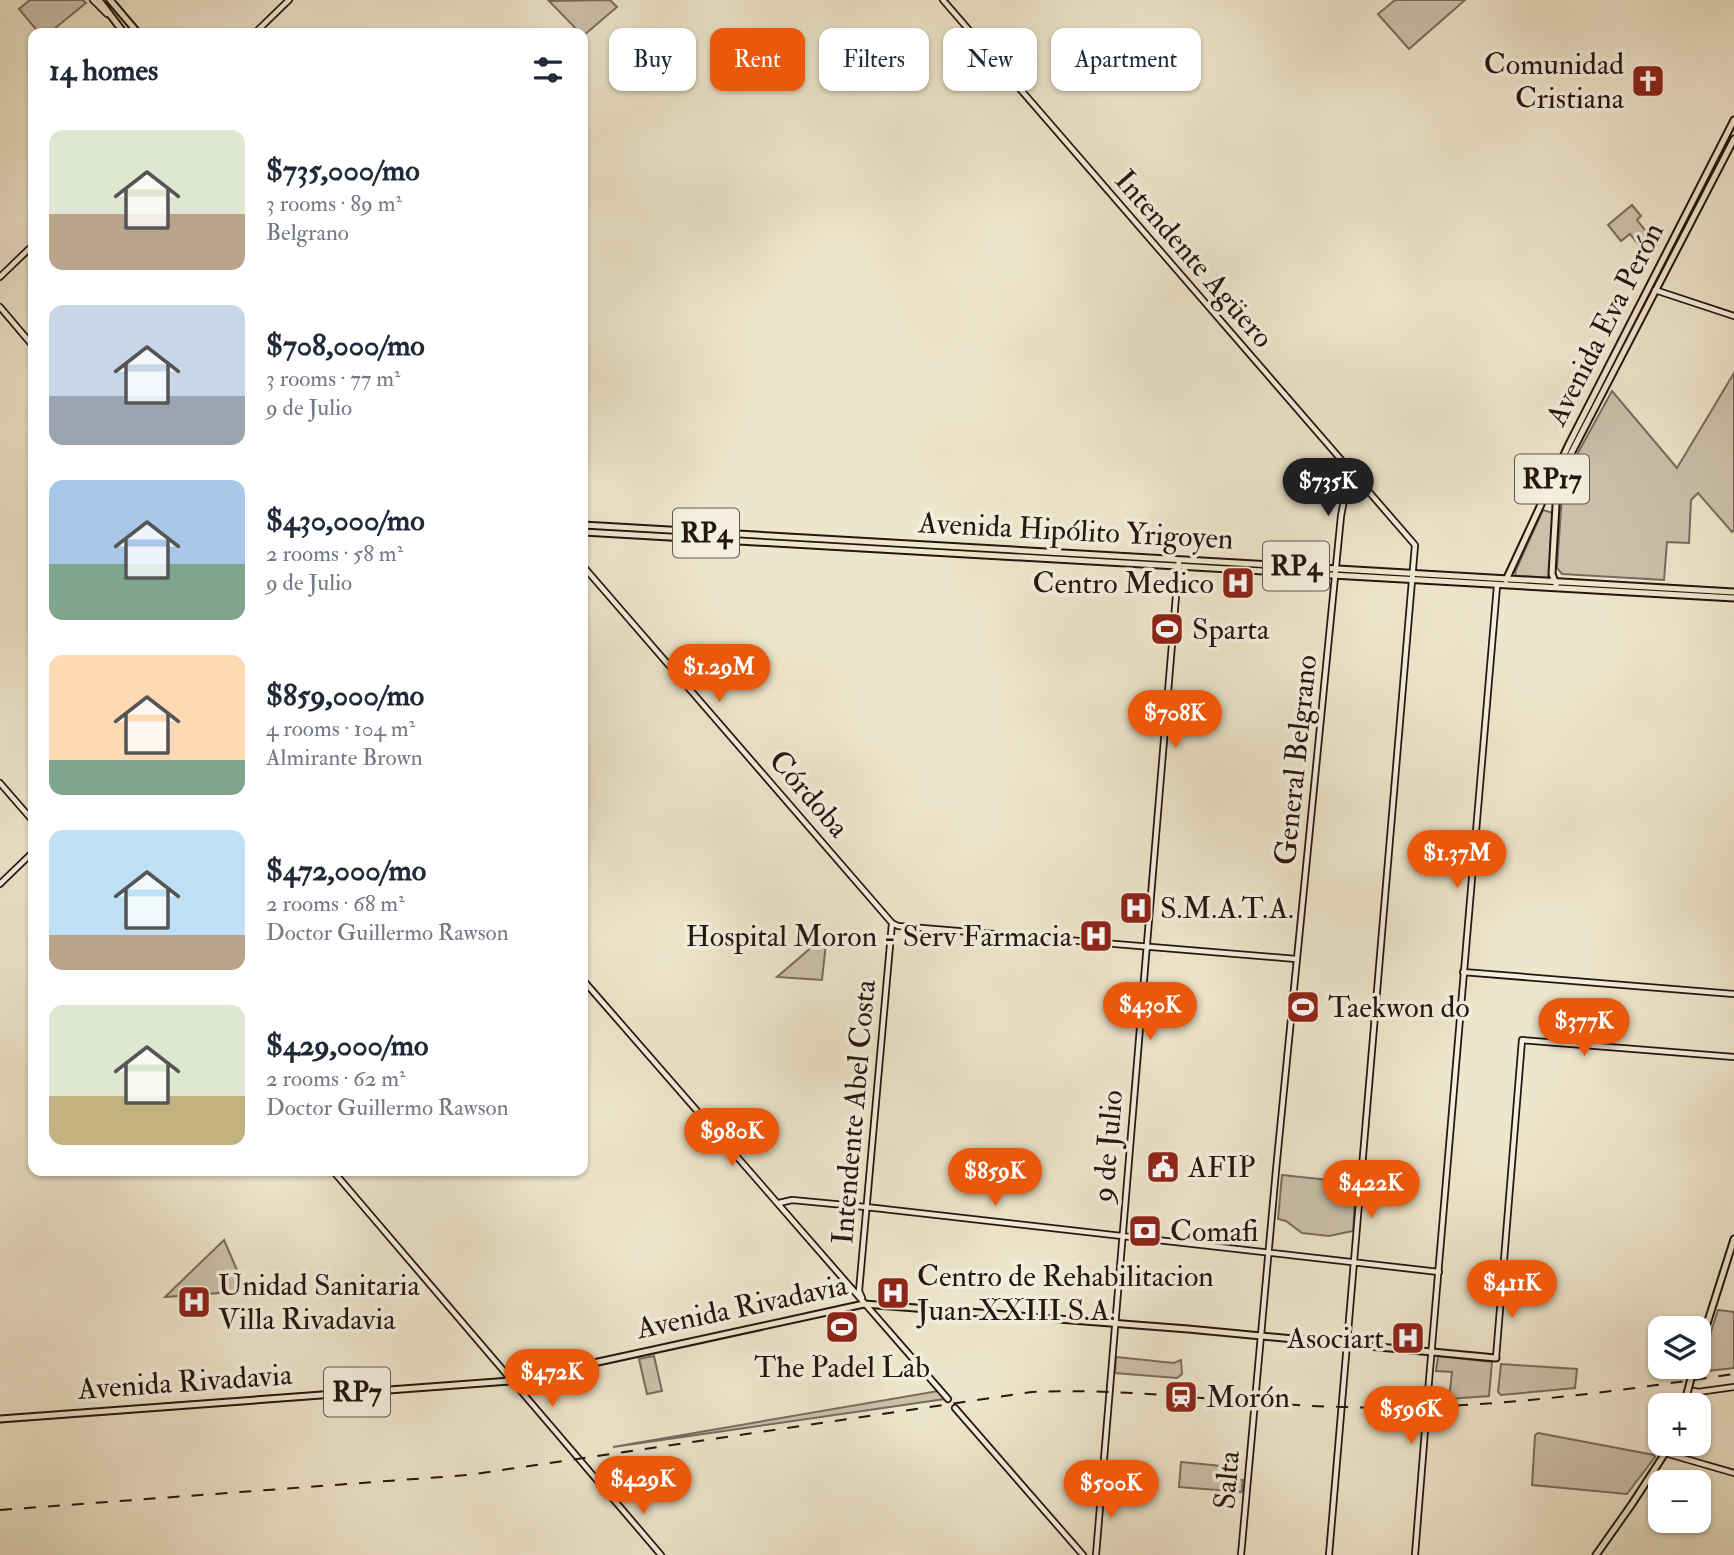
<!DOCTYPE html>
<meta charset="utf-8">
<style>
body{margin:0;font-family:"IM FELL Double Pica",serif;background:#f2f2f3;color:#1f2937;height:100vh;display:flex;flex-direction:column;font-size:26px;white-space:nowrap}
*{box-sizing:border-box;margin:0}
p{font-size:23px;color:#747a83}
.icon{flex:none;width:38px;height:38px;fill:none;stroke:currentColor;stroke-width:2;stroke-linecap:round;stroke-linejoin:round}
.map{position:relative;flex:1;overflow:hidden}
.details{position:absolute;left:28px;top:28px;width:560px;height:1148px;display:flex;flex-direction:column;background:#fff;border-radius:14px;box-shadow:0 2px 5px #0004}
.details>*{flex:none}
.guide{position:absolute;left:609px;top:28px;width:665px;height:63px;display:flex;gap:14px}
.controls{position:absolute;left:1648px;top:1316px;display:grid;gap:14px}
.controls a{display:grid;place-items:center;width:63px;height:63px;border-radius:14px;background:#fff;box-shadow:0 2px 5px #0004;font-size:35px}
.price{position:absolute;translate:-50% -60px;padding:0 16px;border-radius:24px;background:#ea580c;color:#fff;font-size:23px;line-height:46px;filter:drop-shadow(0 2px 4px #0008)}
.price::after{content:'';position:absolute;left:50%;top:42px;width:21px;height:16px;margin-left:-10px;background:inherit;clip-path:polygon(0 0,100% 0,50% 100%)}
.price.on{background:#222;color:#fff}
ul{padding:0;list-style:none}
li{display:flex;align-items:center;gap:21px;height:175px;padding:0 21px}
li span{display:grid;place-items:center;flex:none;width:196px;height:140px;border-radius:14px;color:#555}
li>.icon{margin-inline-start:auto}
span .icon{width:84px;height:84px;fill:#fffc;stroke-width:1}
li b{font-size:30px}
h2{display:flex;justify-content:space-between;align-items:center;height:84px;padding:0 21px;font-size:30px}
.tag{padding:0 24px;border-radius:14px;background:#fff;box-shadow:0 2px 5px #0004;font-size:24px;line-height:63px}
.tag.on{background:#ea580c;color:#fff}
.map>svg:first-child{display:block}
.green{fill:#ccc2ac;stroke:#786c5e;stroke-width:2}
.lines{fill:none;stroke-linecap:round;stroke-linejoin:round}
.secondary-tunnel{stroke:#c6bca6;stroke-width:4.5;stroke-dasharray:4.5 2;stroke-linecap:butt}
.secondary-casing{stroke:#25150f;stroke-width:8}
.primary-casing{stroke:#25150f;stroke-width:9}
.secondary{stroke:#f4efde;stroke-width:4.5}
.primary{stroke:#eee6cc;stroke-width:5}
.rail{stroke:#25150f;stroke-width:2;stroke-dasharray:12 12;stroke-linecap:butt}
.primary-bridge-casing{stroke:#25150f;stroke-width:9;stroke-linecap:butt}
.primary-bridge{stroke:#eee6cc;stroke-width:5}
.labels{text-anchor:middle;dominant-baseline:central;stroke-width:7;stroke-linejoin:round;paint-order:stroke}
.shield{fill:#f4efde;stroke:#63564d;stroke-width:2}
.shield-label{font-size:28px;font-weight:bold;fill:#25150f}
.poi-label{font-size:30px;fill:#25150f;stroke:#f4efde;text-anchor:start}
.street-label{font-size:30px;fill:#25150f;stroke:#f4efde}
</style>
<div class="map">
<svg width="1734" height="1555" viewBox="0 0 1734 1555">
<rect width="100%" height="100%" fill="#eee6cc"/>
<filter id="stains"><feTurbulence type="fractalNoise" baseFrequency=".00286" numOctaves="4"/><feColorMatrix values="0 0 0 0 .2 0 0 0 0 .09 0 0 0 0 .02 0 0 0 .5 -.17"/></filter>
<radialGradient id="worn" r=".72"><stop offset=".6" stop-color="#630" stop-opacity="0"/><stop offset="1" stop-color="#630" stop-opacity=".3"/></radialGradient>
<!-- green -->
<path class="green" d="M30 0H83L86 3 49 33H39L19 9Z
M610 0 617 7 583 36 549 1Z
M1395 0H1465L1409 49 1378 14Z
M1632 205 1641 216 1637 220 1649 235 1638 244 1630 234 1621 241 1608 225Z
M1734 373V530L1732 532 1698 493 1691 500 1689 543 1667 542 1664 580 1562 574 1557 568 1563 480 1612 391 1677 468Z
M1543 510 1553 513 1549 575 1546 578 1516 576 1515 572Z
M827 934 822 980 777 977Z
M1282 1175 1356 1183 1353 1231 1329 1236 1302 1233 1286 1221 1278 1219Z
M224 1240 246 1291 165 1297Z
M1718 1310 1734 1312V1368L1698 1372Z
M654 1356 662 1391 647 1394 639 1359Z
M1438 1356 1492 1362 1489 1396 1449 1399 1452 1372 1436 1371Z
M1116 1357 1174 1363 1181 1360 1182 1374 1177 1378 1115 1373Z
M1501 1364 1577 1369 1575 1388 1501 1395 1498 1392Z
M938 1391 945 1399 613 1447Z
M1538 1433 1654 1455 1655 1457 1627 1494 1532 1485 1535 1435Z
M1181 1462 1221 1466V1478L1243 1480 1242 1492 1179 1487Z"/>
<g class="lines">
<!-- secondary-tunnel -->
<path class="secondary-tunnel" d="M1426 1418 1427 1404"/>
<defs>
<path id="secondary" d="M93 0 107 14
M943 0 1415 545 1329 1555
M255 33 289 0
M0 277 33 245
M1655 290 1734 316
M0 307 33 346
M583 566 892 923
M0 783 33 821
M0 884 33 852
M892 923 898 926 1296 959
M1463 972 1734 994
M583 980 948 1399
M333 1171 661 1555
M779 1203 792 1200 866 1207 1439 1272
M862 1298 859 1291 892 923
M1496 1358 1522 1040 1734 1057
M1690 1390 1698 1392 1734 1387
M1427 1404 1497 586
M955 1408 1083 1555
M1665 1453 1734 1473
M1096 1555 1179 560
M1241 1555 1276 1170 1341 516 1350 469
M1415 1555 1426 1418"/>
<path id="primary" d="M99 0 124 33
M110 0 138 33
M583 525 1734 592
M583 532 1734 598
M1506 580 1569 444 1734 120
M1556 584 1552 574 1557 488 1562 471 1734 139
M1699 1349 1734 1239
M0 1419 511 1381 864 1304 1188 1329 1496 1358
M1596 1555 1632 1504"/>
</defs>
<!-- secondary casing -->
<use href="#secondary" class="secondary-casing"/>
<!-- primary casing -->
<use href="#primary" class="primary-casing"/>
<!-- secondary -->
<use href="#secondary" class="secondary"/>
<!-- primary -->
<use href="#primary" class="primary"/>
<!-- rail -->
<path class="rail" d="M0 1510 468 1475 1032 1392C1136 1387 1240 1405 1344 1407 1475 1411 1604 1393 1734 1374"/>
<defs>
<path id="primary-bridge" d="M1684 1405 1694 1367
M1632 1504 1671 1444"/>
</defs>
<!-- primary-bridge casing -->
<use href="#primary-bridge" class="primary-bridge-casing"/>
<!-- primary-bridge -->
<use href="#primary-bridge" class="primary-bridge"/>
</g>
<!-- icons -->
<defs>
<symbol id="church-square" viewBox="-11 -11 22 22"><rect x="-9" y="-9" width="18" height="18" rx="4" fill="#8f2418" stroke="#f4efde"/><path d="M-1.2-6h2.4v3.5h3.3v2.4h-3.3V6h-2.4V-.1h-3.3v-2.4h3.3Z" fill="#fff"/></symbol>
<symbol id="hospital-square" viewBox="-11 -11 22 22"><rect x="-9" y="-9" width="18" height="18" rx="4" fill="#8f2418" stroke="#f4efde"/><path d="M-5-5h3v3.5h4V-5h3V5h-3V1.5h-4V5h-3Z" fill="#fff"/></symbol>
<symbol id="stadium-square" viewBox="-11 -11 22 22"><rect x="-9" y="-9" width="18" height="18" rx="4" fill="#8f2418" stroke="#f4efde"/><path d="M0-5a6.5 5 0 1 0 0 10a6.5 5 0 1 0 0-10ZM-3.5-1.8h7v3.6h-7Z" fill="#fff"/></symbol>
<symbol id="civic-square" viewBox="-11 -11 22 22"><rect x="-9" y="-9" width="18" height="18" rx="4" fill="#8f2418" stroke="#f4efde"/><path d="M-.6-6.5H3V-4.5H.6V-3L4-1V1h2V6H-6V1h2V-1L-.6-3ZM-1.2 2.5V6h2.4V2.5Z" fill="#fff"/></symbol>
<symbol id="bank-square" viewBox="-11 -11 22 22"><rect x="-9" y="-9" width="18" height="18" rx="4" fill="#8f2418" stroke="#f4efde"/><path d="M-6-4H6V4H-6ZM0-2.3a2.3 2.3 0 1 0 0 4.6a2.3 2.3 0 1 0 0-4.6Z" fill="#fff"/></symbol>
<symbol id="station-square" viewBox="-11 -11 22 22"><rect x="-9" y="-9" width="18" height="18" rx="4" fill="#8f2418" stroke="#f4efde"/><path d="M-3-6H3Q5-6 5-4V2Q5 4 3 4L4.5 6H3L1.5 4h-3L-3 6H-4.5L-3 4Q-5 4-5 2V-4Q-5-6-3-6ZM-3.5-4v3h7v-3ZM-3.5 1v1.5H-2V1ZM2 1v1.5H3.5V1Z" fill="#fff"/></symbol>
</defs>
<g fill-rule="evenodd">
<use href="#church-square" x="1629" y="62" width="38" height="38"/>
<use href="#hospital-square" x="1219" y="564" width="38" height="38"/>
<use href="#stadium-square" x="1148" y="610" width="38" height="38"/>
<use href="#hospital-square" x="1117" y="889" width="38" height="38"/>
<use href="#hospital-square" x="1077" y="917" width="38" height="38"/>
<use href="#stadium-square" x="1284" y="988" width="38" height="38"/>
<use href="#civic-square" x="1144" y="1148" width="38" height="38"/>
<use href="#bank-square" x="1126" y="1212" width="38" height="38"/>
<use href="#hospital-square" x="874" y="1274" width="38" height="38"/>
<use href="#hospital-square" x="175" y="1283" width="38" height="38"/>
<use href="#stadium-square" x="823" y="1308" width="38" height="38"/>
<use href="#hospital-square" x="1389" y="1319" width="38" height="38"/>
<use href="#station-square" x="1162" y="1378" width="38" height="38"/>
</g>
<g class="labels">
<!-- shield labels -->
<g class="shield">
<rect x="1515" y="454.5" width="74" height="49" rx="5"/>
<rect x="673" y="508.5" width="66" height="49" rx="5"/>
<rect x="1263" y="541.5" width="66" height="49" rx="5"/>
<rect x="324" y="1367.5" width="66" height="49" rx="5"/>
</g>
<g class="shield-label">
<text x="1552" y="479">RP17</text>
<text x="706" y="533">RP4</text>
<text x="1296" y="566">RP4</text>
<text x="357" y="1392">RP7</text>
</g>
<!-- poi labels -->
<g class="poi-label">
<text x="1624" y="64" text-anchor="end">Comunidad<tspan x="1624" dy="34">Cristiana</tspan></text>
<text x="1214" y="583" text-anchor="end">Centro Medico</text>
<text x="1192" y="629">Sparta</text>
<text x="1160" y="908">S.M.A.T.A.</text>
<text x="1072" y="936" text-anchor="end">Hospital Moron - Serv Farmacia</text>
<text x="1328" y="1007">Taekwon do</text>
<text x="1188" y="1167">AFIP</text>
<text x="1170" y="1231">Comafi</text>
<text x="917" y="1276">Centro de Rehabilitacion<tspan x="917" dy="34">Juan XXIII S.A.</tspan></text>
<text x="218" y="1285">Unidad Sanitaria<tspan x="218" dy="34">Villa Rivadavia</tspan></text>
<text x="1384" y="1338" text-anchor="end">Asociart</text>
<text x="842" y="1367" text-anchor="middle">The Padel Lab</text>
<text x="1206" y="1397">Morón</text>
</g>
<!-- street labels -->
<g class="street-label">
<text transform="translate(1194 259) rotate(49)">Intendente Agüero</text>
<text transform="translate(1605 324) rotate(-63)">Avenida Eva Perón</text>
<text transform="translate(1076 531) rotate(3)">Avenida Hipólito Yrigoyen</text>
<text transform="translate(1296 760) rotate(-84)">General Belgrano</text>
<text transform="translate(809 794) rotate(49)">Córdoba</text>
<text transform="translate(854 1112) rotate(-85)">Intendente Abel Costa</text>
<text transform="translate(1108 1146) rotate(-85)">9 de Julio</text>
<text transform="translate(742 1307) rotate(-12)">Avenida Rivadavia</text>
<text transform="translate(185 1382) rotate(-4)">Avenida Rivadavia</text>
<text transform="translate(1227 1480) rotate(-85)">Salta</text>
</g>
</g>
<rect width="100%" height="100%" filter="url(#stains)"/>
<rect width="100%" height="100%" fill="url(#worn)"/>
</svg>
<div class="controls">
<a><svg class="icon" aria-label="layers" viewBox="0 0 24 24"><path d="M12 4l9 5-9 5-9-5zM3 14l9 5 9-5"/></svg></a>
<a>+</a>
<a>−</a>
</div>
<b class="price on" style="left:1328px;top:518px">$735K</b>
<b class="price" style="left:719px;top:704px">$1.29M</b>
<b class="price" style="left:1175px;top:750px">$708K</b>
<b class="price" style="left:1457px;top:890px">$1.37M</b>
<b class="price" style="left:1150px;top:1042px">$430K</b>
<b class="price" style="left:1584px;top:1058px">$377K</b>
<b class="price" style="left:732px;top:1168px">$980K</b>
<b class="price" style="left:995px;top:1208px">$859K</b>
<b class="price" style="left:1371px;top:1220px">$422K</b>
<b class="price" style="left:1512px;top:1320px">$411K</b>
<b class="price" style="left:552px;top:1409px">$472K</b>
<b class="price" style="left:1411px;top:1446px">$596K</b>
<b class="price" style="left:643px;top:1516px">$429K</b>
<b class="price" style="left:1111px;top:1520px">$500K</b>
<div class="guide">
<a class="tag">Buy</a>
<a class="tag on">Rent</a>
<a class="tag">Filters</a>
<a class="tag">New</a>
<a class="tag">Apartment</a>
</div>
<section class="details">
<h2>14 homes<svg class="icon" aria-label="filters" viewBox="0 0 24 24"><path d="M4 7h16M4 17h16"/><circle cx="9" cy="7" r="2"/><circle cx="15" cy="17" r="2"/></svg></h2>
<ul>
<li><span style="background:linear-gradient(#dfe7d0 60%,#b9a48a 0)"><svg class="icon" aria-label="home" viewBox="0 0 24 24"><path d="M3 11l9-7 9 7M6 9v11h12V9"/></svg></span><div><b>$735,000/mo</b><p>3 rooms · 89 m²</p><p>Belgrano</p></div></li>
<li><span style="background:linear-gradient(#c9d6e8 65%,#9aa5b1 0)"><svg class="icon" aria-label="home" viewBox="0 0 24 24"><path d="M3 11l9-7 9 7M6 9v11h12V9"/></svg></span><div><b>$708,000/mo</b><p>3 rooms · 77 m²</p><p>9 de Julio</p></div></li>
<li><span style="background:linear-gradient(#a9c7e8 60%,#7fa58c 0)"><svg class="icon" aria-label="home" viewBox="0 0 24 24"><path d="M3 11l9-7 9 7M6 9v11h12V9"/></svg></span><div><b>$430,000/mo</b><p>2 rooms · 58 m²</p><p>9 de Julio</p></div></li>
<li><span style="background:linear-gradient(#ffd9b3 75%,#7fa58c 0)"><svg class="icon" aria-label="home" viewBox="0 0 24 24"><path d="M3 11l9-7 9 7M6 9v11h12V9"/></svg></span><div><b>$859,000/mo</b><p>4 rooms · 104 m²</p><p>Almirante Brown</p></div></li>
<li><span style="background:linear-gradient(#bfe0f5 75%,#b9a48a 0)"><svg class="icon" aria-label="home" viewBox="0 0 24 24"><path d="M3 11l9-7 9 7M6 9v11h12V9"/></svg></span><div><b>$472,000/mo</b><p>2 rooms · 68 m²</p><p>Doctor Guillermo Rawson</p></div></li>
<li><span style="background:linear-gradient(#dfe7d0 65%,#c2b280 0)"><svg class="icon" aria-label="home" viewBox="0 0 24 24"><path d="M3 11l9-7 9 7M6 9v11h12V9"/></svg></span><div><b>$429,000/mo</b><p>2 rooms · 62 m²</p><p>Doctor Guillermo Rawson</p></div></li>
</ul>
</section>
</div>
